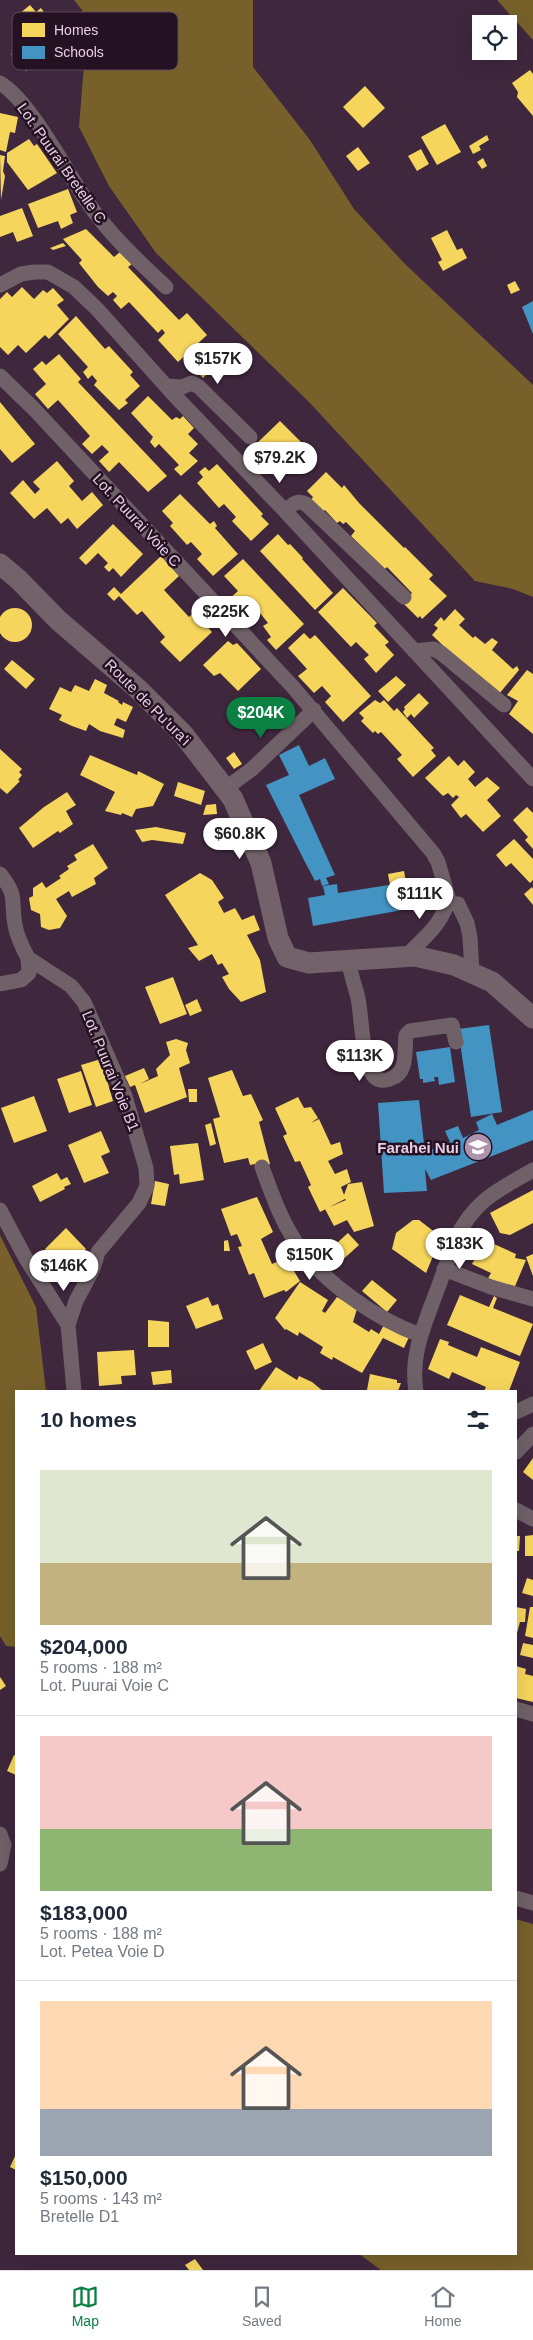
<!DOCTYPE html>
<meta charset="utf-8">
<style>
body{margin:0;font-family:Helvetica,sans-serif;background:#f6f6f7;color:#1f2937;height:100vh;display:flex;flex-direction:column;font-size:19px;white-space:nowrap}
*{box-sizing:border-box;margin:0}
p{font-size:16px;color:#747a83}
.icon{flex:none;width:28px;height:28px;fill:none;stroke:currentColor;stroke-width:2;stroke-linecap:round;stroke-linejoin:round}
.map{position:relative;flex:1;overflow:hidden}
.sheet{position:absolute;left:15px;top:1390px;width:502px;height:865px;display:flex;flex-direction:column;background:#fff;border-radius:0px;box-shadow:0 5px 20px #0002}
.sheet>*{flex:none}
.controls{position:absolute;left:472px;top:15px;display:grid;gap:10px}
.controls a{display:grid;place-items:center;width:45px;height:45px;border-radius:0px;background:#fff;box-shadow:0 5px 20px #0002;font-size:25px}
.price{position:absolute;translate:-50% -42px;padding:0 11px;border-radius:18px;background:#fff;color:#222;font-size:16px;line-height:32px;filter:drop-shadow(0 1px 2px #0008)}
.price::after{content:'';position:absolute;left:50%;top:30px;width:15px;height:11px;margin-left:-8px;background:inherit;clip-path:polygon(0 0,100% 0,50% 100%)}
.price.selected{background:#0b8043;color:#fff}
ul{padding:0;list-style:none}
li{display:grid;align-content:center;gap:10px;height:265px;padding:0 25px}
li+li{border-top:1px solid #e0e1e3}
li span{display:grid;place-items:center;height:155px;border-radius:0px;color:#555}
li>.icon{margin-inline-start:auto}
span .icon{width:90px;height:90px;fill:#fffc;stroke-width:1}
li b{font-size:21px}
h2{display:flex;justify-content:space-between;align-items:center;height:60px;padding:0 25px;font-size:21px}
.dock{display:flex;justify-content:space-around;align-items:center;height:70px;border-top:1px solid #e0e1e3;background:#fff;font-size:14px;color:#747a83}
.dock a{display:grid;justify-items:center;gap:2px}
.dock .selected{color:#0b8043}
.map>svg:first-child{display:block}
.forest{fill:#77602a}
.homes{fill:#f6d55c}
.schools{fill:#4393c3}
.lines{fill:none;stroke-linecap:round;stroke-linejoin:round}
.minor{stroke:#6f6167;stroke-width:15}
.secondary{stroke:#736269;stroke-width:21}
.labels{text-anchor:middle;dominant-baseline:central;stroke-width:5;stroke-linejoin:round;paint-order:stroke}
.street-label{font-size:15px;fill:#e8cde5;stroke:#241122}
.poi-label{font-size:15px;font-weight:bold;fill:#e8cde5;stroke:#241122;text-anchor:end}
.key{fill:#241122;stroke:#5f495c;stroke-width:1}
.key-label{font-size:14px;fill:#e8cde5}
</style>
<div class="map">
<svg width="533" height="2270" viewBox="0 0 533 2270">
<rect width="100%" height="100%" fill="#3f273e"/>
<!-- forest -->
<path class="forest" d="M74 0H253V67L310 140 354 209 404 263 533 385V597L513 589 475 581 309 402 156 253 109 186 79 127 84 65 82 10Z
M497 0H533V40Z
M0 1235 36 1307 46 1391H16V1647L6 1646 0 1636Z
M516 1919 533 1924V2270H381L359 2254H516Z"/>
<!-- homes -->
<path class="homes" d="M30 5 36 12 41 8 68 45 47 60 19 24 24 20 19 14Z
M24 43 39 60 26 71 11 54Z
M530 70 533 74V116L517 97 518 92 512 83Z
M365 86 385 108 363 128 343 107Z
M0 113 18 117 15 133 10 132 6 152 0 150Z
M445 124 461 152 437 165 421 137Z
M487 135 489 140 479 146 481 150 473 154 469 146Z
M29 139 34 146 37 144 57 173 28 190 7 162V153Z
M358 147 370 163 358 171 346 156Z
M421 149 429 164 417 171 408 156Z
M0 155 5 156 3 171 5 176 1 200Z
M483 158 487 166 482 169 477 162Z
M68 189 77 212 70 215 73 223 61 229 58 221 38 228 28 204Z
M22 208 33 236 17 242 13 232 0 237V216Z
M86 229 114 257 120 252 132 264 128 267 179 320 187 313 207 335 178 362 158 340 165 333 162 329 158 333 129 302 121 309 113 300 117 296 113 292 108 296 98 287 79 263 82 260 63 239Z
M447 230 457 250 462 248 467 258 443 271 438 262 442 260 431 238Z
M63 243 66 246 53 250 50 248Z
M515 281 520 290 511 294 507 285Z
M22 287 34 299 43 290 47 293 53 288 64 300 57 305 69 319 49 339 45 335 26 353 18 345 8 355 0 347V299L7 292 12 297Z
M76 316 105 349 109 346 133 372 130 375 140 386 125 400 128 403 119 410 94 385 97 381 92 375 88 379 83 372 88 367 58 334Z
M208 348 220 361 203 378 191 365Z
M59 354 81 379 78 382 167 476 148 492 119 462 109 472 99 461 109 452 102 445 92 454 82 444 90 436 58 400 48 409 35 394 46 384 33 369 42 361 46 365Z
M148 396 172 420 176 417 180 419 183 416 194 428 188 434 198 444 189 453 198 461 181 476 174 469 179 465 159 444 155 448 150 442 153 437 131 413Z
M0 402 35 444 12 463 0 449Z
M280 421 306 447 278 473 252 448Z
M57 461 74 481 69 486 82 501 92 492 103 505 77 529 68 518 61 524 47 508 34 519 10 493 23 480 35 494 40 489 33 482Z
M217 464 263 514 261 516 269 524 251 541 232 521 236 517 224 504 219 508 197 483 203 477 199 472 205 467 209 471Z
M326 472 342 488 344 485 359 503 404 548 405 547 433 575 429 579 447 596 422 619 420 616 418 618 403 603 412 593 387 567 385 569 351 536 355 531 346 522 343 524 340 521 337 523 325 510 321 513 310 501 313 497 307 491Z
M180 494 210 524 214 521 217 526 215 528 238 554 213 576 197 559 202 554 191 542 187 545 170 526 173 523 162 511Z
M113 524 143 554 121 577 113 568 109 572 104 567 108 563 98 553 86 565 79 558Z
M278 534 288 545 290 544 303 558 302 559 333 593 315 610 260 551Z
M161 556 179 576 164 590 189 617 194 612 212 632 180 662 160 642 165 637 142 611 137 615 119 596 114 601 107 594 114 587 121 594Z
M243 559 304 624 276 650 267 640 271 637 263 626 268 623 256 608 252 611 248 606 238 611 228 600 238 591 224 576Z
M343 588 377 623 374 626 389 642 385 645 394 655 376 673 364 659 369 655 356 642 351 647 318 612Z
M-2 625a17 17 0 1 1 34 0a17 17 0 1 1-34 0Z
M455 609 465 619 459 625 473 638 475 636 485 644 492 638 498 642 492 650 513 669 517 666 519 670 499 694 471 672 432 635 438 628 434 625 441 617 444 621Z
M304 633 310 639 315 635 371 696 343 722 325 702 331 696 322 686 314 693 298 676 307 669 288 648Z
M228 641 233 645 237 643 261 669 238 691 220 673 214 676 203 665Z
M12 660 35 679 26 689 4 669Z
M527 670 533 674V734L509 714 518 701 507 695Z
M396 676 406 685 388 702 378 691Z
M95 679 107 685 104 693 119 701 118 702 122 705 123 702 133 707 126 722 117 718 114 725 125 730 123 738 100 731 89 724 86 731 72 726 59 720 62 715 49 709 60 687 71 692 75 685 89 691Z
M419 693 429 703 414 718 411 714 407 718 403 712 405 709 404 707Z
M375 700 380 703 384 700 394 711 397 708 434 748 431 750 436 756 413 777 397 759 402 755 381 732 378 734 375 731 373 733 361 721 364 718 359 713Z
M0 749 22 769 19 772 22 775 18 780 20 781 7 794 0 788Z
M234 752 242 764 234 769 226 758Z
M90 755 137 775 138 771 164 784 153 806 136 809 132 817 122 813 121 815 105 811 115 792 80 775Z
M449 756 458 766 464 760 475 772 468 779 475 787 487 777 500 788 487 800 501 816 483 832 466 814 461 818 451 805 459 797 456 795 453 798 448 793 443 796 425 778Z
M178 782 205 791 201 805 174 796Z
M67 792 76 805 66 811 73 824 60 833 58 831 33 848 19 828 44 807Z
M216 804 217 814 203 815 206 805Z
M527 807 533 813V849L525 840 528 837 513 820Z
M156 827 186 833 183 844 152 840 142 842 135 830Z
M514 839 533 859V880L530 883 511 863 506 867 496 855Z
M93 844 108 868 94 878 96 884 72 897 69 891 56 899 67 916 60 928 49 930 41 927 40 914 31 910 29 898 33 896V888L42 882 46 888 61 878 59 876 69 869 67 866 77 860 74 855Z
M404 871 406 882 390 885 388 874Z
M200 873 212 880 224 898 218 902 224 913 235 908 242 920 254 915 260 930 247 935 260 960 266 992 241 1002 229 989 222 977 229 974 222 963 218 965 212 954 199 961 188 948 198 945 165 895Z
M532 887 533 889V905L524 894Z
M173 977 187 1014 160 1024 145 987Z
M197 999 202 1011 190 1016 185 1005Z
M176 1039 188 1043 186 1050 190 1063 179 1068 187 1097 145 1113 135 1085 130 1087 125 1076 144 1068 149 1079 140 1084 158 1076 156 1069 170 1055 166 1042Z
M101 1059 113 1101 96 1107 81 1065Z
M232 1070 243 1096 251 1094 263 1120 259 1122 270 1164 256 1168 255 1164 250 1165 248 1158 224 1163 213 1119 220 1117 208 1078Z
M81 1071 92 1105 69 1113 57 1079Z
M188 1089H197V1102H189Z
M34 1096 47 1131 14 1143 1 1108Z
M298 1097 304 1108 311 1107 318 1118 311 1123 319 1119 331 1145 340 1142 343 1154 328 1161 335 1174 347 1169 351 1182 341 1187 344 1195 348 1184 362 1182 374 1226 354 1232 347 1220 334 1226 325 1209 346 1200 345 1199 320 1212 308 1187 311 1185 300 1161 295 1162 283 1136 287 1134 275 1108Z
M211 1123 216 1144 210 1146 205 1125Z
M101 1131 110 1152 101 1156 109 1173 84 1183 68 1145Z
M198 1143 204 1180 180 1184 179 1174 174 1175 170 1146Z
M57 1173 61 1180 67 1177 71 1184 64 1187 65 1189 40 1202 32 1186Z
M155 1181 169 1184 165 1206 151 1204Z
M533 1190V1223L510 1235 500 1233 490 1213Z
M257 1197 273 1232 261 1239 272 1264 286 1258 300 1281 286 1292 284 1290 264 1298 254 1273 249 1275 238 1247 242 1246 237 1234 231 1236 221 1209Z
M413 1220H419L441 1237 426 1273 392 1249 396 1233Z
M66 1228 86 1249 64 1270 45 1249Z
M348 1233 359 1245 338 1264 327 1252Z
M228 1240 230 1251H224V1241Z
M485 1240 516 1254 515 1258 526 1260 513 1291 487 1280 491 1273 472 1264Z
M533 1254V1276L526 1257Z
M372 1280 397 1300 387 1312 362 1291Z
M300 1282 328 1300 322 1311 325 1313 337 1297 357 1309 353 1322 369 1332 371 1329 379 1334 384 1325 409 1337 404 1348 383 1338 362 1373 333 1357 332 1360 320 1353 323 1347 299 1332 298 1336 286 1329 285 1330 275 1318Z
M460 1295 489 1307 494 1296 497 1298 493 1308 533 1324 520 1356 447 1325Z
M208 1297 212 1306 218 1304 223 1319 196 1329 186 1306Z
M148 1320 169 1322V1347H148Z
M440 1339 449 1342 448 1345 477 1357 481 1347 520 1362 509 1391H484L486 1387 452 1372 449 1379 428 1369Z
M263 1343 272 1362 255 1370 246 1351Z
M134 1350 136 1375 121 1376 122 1384 99 1386 97 1352Z
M276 1367 297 1380 299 1376 312 1382 323 1391H259Z
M171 1370 172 1383 153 1385 151 1372Z
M370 1374 397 1380V1383H401L398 1391 367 1390Z
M533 1458V1480L523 1472Z
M533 1535V1556H525V1536Z
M516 1536H520L519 1551H516Z
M527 1578 533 1580V1596L522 1593Z
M516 1607 526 1609 525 1622H520L517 1633Z
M530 1607H533V1638L525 1636Z
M523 1643 533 1645V1658L520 1655Z
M516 1666 526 1669 525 1674 533 1676V1702L516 1698Z
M0 1677 6 1686 0 1690Z
M14 1755 16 1756V1775L7 1771Z
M16 2154V2170L10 2167Z
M195 2259 203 2270H189L185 2265Z"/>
<!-- schools -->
<path class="schools" d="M533 301V334L522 307Z
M299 745 309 766 325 758 335 779 299 795 335 875 326 878 329 884 322 886 320 879 315 881 305 862 266 785 289 775 279 755Z
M421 880 425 906 313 926 308 898 325 895 323 886 337 884 338 893Z
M489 1025 502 1112 471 1117 458 1029Z
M450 1047 455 1082 439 1085 438 1077H434L435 1081 423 1083V1079H420L416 1052Z
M419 1100 425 1152 450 1142 445 1131 458 1126 463 1138 479 1130 476 1122 492 1114 497 1125 533 1110V1140L431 1180 425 1169 427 1191 384 1193 378 1103Z"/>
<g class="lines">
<!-- minor -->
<path class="minor" d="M0 83C30 101 65 169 86 200 108 233 137 260 166 287
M0 285 21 274 34 272H48L74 287 97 309 175 396 286 512 533 779
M0 376 34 409 293 687 433 853 438 862 450 903
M166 386 182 387 192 383 199 387 250 437
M285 511C292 505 297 499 306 504L404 597
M414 651 434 649 441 653 504 705
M225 789 252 769 314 710
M0 874C19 898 10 899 15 925 17 937 22 947 28 958
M450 903 458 904 467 923 470 937 472 972
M406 957C417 944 431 934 440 919 444 913 444 907 450 903
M349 961C350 973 355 986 358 998 362 1020 362 1057 373 1075 377 1081 384 1081 390 1079 409 1073 404 1050 406 1035L410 1031 452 1025 456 1042
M0 984 21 980 29 973 28 958 71 986 84 1002 125 1096 146 1168 147 1186 139 1203 98 1252 93 1269 76 1301 68 1325
M262 1167C272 1194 281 1221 297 1244 324 1283 376 1319 420 1335
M0 1210 25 1257 68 1325 74 1391
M444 1269 491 1287 533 1299
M416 1391C410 1356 424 1326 436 1293 443 1275 449 1256 456 1238 476 1199 497 1191 533 1170
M516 1412 533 1404
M516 1452 533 1434
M516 1510 533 1519
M516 1709 533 1714
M0 1834 4 1845 0 1864
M516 1898 533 1903"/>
<!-- secondary -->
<path class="secondary" d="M0 564 19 580 58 620 138 689 183 734 233 799 261 863 278 938 287 957 309 963 415 956 454 965 492 982 533 1018"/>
</g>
<!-- icons -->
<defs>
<symbol id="school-disc" viewBox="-11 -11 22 22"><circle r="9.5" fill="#ad93ab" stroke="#241122"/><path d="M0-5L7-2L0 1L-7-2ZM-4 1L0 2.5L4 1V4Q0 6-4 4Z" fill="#fff"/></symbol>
</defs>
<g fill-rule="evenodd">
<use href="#school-disc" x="462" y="1131" width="32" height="32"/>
</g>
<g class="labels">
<!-- street labels -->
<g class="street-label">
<text transform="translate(62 163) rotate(55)">Lot. Puurai Bretelle C</text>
<text transform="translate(137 520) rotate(47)">Lot. Puurai Voie C</text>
<text transform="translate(148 702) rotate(45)">Route de Pu'ura'i</text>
<text transform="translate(111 1071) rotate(68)">Lot. Puurai Voie B1</text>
</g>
<!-- poi labels -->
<g class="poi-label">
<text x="459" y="1147">Farahei Nui</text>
</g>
</g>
<!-- legend -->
<rect x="12" y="12" width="166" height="58" rx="8" class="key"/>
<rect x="22" y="23" width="23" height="14" fill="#f6d55c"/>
<rect x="22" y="46" width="23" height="13" fill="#4393c3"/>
<g class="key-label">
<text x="54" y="35">Homes</text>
<text x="54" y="57">Schools</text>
</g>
</svg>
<div class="controls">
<a><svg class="icon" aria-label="locate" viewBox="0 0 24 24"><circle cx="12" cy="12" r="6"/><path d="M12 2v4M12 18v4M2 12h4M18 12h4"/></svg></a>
</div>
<b class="price" style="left:218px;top:385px">$157K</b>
<b class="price" style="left:280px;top:484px">$79.2K</b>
<b class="price" style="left:226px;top:638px">$225K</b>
<b class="price selected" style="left:261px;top:739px">$204K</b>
<b class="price" style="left:240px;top:860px">$60.8K</b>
<b class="price" style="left:420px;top:920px">$111K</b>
<b class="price" style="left:360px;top:1082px">$113K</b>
<b class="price" style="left:460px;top:1270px">$183K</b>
<b class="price" style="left:310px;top:1281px">$150K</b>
<b class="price" style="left:64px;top:1292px">$146K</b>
<section class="sheet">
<h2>10 homes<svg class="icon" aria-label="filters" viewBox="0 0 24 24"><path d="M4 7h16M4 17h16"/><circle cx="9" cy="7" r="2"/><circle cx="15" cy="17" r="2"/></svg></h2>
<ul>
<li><span style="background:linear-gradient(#dfe7d0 60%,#c2b280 0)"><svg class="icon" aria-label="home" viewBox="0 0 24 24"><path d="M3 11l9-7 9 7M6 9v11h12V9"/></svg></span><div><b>$204,000</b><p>5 rooms · 188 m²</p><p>Lot. Puurai Voie C</p></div></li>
<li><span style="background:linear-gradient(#f6c9c9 60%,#8fb573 0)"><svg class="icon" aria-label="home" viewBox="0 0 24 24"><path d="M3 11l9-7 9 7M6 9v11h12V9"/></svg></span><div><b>$183,000</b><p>5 rooms · 188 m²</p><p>Lot. Petea Voie D</p></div></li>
<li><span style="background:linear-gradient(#ffd9b3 70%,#9aa5b1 0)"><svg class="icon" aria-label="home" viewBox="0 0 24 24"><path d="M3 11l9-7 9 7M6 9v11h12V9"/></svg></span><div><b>$150,000</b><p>5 rooms · 143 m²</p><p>Bretelle D1</p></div></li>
</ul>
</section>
</div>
<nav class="dock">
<a class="selected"><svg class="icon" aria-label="map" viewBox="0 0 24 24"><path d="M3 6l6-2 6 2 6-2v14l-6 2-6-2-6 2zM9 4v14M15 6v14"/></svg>Map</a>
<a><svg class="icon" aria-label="saved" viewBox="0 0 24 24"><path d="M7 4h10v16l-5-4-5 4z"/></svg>Saved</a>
<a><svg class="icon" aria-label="home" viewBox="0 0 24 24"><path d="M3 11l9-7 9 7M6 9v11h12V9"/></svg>Home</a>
</nav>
